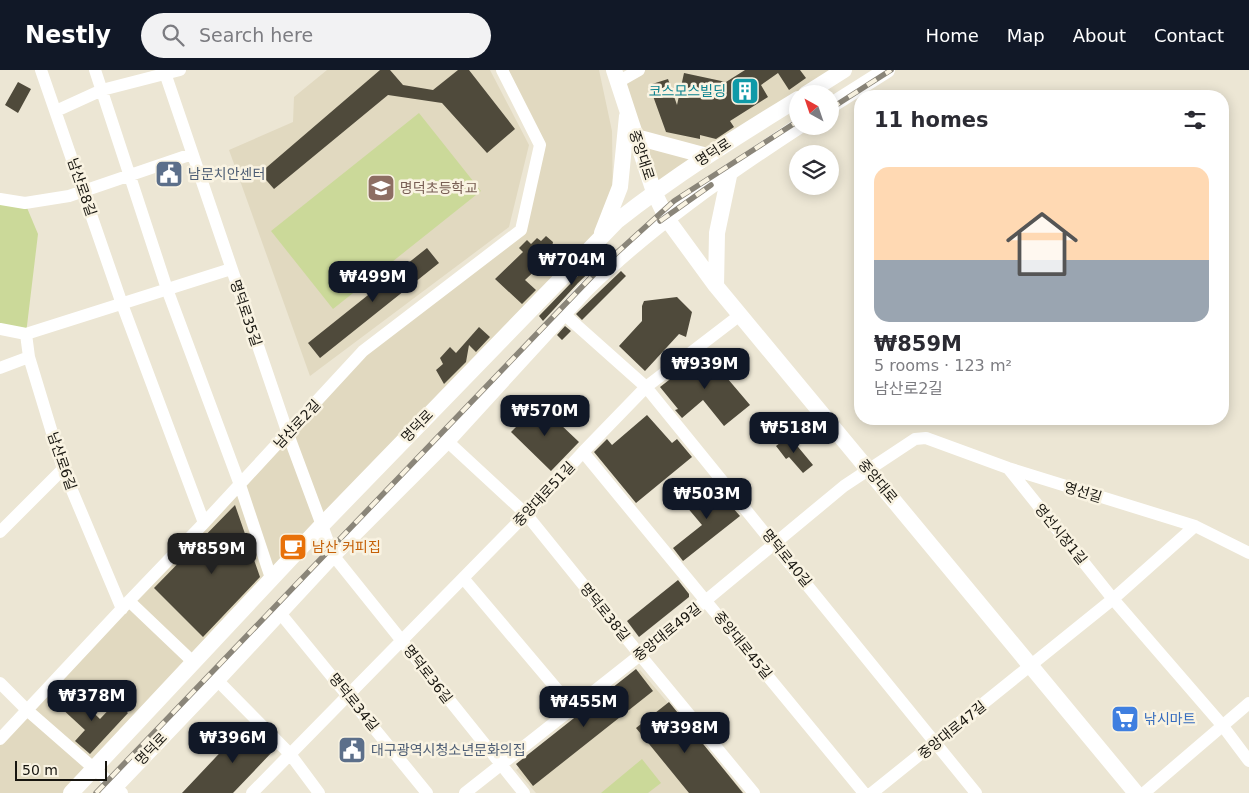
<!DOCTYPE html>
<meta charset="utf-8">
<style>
body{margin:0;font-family:"DejaVu Sans","Noto Sans KR",sans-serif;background:#f2f2f3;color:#2b2b33;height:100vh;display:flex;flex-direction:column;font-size:19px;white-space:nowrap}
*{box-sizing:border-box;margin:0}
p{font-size:16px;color:#7c7c81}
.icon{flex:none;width:28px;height:28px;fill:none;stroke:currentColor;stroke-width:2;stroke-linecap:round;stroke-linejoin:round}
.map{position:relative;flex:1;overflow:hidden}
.drawer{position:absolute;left:854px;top:20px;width:375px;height:335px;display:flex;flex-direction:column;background:#fff;border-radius:20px;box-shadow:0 2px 12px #0003}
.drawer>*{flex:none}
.needle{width:32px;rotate:320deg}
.buttons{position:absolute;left:789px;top:15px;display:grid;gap:10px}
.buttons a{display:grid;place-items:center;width:50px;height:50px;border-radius:50%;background:#fff;box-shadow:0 2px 12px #0003;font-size:25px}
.scale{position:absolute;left:15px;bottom:12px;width:92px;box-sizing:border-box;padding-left:5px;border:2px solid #17150f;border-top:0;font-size:14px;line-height:18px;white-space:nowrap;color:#17150f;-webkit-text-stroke:4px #f9f3e2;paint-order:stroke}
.price{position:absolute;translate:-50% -42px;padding:0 11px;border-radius:10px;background:#111827;color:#fff;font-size:16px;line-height:32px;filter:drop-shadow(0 1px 2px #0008)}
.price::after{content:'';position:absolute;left:50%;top:30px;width:15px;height:11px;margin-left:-8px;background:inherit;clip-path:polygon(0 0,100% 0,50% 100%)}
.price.on{background:#222;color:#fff}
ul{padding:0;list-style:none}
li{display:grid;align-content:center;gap:10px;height:265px;padding:0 20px}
li span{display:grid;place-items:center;height:155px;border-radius:15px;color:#555}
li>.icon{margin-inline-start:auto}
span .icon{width:90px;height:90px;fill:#fffc;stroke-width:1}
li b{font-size:21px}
h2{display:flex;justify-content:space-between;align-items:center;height:60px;padding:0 20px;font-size:21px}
header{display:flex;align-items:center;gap:30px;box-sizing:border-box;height:70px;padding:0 25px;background:#111827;color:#fff}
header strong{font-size:24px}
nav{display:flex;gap:28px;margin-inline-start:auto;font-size:18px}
.search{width:350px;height:45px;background:#f2f2f3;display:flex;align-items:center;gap:12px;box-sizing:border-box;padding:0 18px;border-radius:28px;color:#7c7c81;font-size:19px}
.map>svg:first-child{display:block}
.built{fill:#e1d9c0}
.green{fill:#cbd999}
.building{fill:#4f4a3b}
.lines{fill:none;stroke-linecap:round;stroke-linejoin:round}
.minor{stroke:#fff;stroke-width:12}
.major{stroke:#fff;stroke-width:16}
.rail-casing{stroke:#8a8579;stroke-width:5.5}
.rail{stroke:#f9f3e2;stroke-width:4;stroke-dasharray:11;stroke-linecap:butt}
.labels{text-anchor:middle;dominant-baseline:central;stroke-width:5;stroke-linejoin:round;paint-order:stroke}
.culture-label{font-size:14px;fill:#0d838f;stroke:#f9f3e2;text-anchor:end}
.street-label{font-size:14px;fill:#17150f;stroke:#f9f3e2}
.service-label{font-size:14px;fill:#4e5e75;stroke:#f9f3e2;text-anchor:start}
.education-label{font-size:14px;fill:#785e54;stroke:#f9f3e2;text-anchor:start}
.food-label{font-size:14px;fill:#c56008;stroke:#f9f3e2;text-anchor:start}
.shop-label{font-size:14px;fill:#366cbe;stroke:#f9f3e2;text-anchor:start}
</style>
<header>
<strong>Nestly</strong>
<div class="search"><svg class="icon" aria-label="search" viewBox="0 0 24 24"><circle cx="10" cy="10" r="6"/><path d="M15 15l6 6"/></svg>Search here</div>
<nav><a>Home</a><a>Map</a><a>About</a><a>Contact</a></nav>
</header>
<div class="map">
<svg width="1249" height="723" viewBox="0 0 1249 723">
<rect width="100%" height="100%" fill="#ece6d4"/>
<!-- built -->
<path class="built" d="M327 0H490L529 75 509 157 310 306 229 80 293 52 294 27Z
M503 0H599L612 61 613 134 600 168 75 723H0V669L363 281 521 160 540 75Z
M639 0H850L654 122 618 12Z
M640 600 744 723H536L516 700Z"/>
<!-- green -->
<path class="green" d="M419 43 481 121 333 239 271 161Z
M0 129 25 133 38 164 26 264 0 259Z
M642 689 661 713 648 723H601Z"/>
<!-- building -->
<path class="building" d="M380 0H390L403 15 433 20 458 0H469L515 59 487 83 442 33 388 25 274 119 260 103Z
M745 0H800L806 8 789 20 778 3 761 15 768 27 730 51 734 57 716 69 700 65V69L666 62 649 15 668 9 677 35 684 3 726 12Z
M18 12 31 19 18 43 5 35Z
M546 166 553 172 552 177 540 190 543 193 525 210 536 220 522 234 495 209 523 182 519 178 527 170 531 174 537 168 541 171Z
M427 178 439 193 320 288 308 273Z
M602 181 606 186 578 213 543 251 539 246Z
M621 201 626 206 582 250 576 244Z
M677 227 692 242 686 267 679 264 645 301 619 276 642 251V236L644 231Z
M565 256 571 261 562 270 557 265Z
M479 257 490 267 476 282 469 275 466 292 444 314 436 300 443 294 440 288 450 277 456 283Z
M705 282 750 335 724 356 703 330 682 348 675 340 678 339 660 317Z
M539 334 579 372 551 401 511 362Z
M647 345 672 373 677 369 692 387 636 433 594 382 607 369 612 375Z
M789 366 813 395 803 403 789 387 786 389 776 376Z
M712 414 740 446 683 491 673 478 702 455 686 436Z
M235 435 260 507 203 567 154 518Z
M678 510 689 524V527L639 567 627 551Z
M636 599 653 621 533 716 516 694Z
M72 622 100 649 116 632 128 643 90 684 75 671 85 660 59 636Z
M669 632 743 723H689L636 658Z
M248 653 274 680 233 723H182Z"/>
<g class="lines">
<!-- minor -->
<path class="minor" d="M41 0 122 234 204 453
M95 0 167 219 240 415 271 508
M164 0 288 364 333 485 524 723
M618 12 639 0
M56 41 102 20 180 0
M0 129 25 133 69 126 192 84
M564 244 646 317 976 723
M0 259 26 264 231 199
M26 264 29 287 63 399 122 539
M0 298 29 287
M447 371 526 444 640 585 754 723
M583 382 864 723
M1008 398 1113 529 1222 655 1249 691
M0 462 63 399
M463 508 572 637
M129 531 192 591
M280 543 427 723
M217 610 290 684 319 723
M0 613 27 640 122 723
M0 669 129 531 204 453 363 281 521 160 540 75 502 0
M252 723 526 444 583 382 646 317 740 245
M465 723 640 585 844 416 915 369 926 368 1008 398 1195 456 1249 483
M872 723 1113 529 1195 456
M1144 723 1249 633"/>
<!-- major -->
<path class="major" d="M614 0 654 122 667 149 716 216 1136 723
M806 24 844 0
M830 36 887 0
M636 67 707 86
M602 163 620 117 627 46
M716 216 717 163 730 101
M71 723 322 455 617 151C674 106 736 67 798 29
M109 723 217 610 333 485 447 371 585 220C649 157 724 105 799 56"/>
<defs>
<path id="rail" d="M830 39 891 0
M660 151 711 115
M96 723 600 198 674 131 798 51"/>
</defs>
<!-- rail casing -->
<use href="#rail" class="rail-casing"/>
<!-- rail -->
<use href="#rail" class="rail"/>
</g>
<!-- icons -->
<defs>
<symbol id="building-square" viewBox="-11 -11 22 22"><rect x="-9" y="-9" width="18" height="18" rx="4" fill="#0f9aa8" stroke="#f9f3e2"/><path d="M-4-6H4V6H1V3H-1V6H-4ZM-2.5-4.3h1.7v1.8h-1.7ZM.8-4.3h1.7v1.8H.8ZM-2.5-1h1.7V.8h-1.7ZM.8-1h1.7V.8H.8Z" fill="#fff"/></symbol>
<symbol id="civic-square" viewBox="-11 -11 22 22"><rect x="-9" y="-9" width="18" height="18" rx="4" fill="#5c6f8a" stroke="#f9f3e2"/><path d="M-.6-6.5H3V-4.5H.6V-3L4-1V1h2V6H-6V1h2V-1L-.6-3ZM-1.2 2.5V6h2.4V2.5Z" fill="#fff"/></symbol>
<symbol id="school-square" viewBox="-11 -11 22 22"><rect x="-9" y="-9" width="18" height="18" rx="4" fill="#8d6e63" stroke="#f9f3e2"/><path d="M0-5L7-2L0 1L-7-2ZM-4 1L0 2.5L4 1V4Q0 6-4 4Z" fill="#fff"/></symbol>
<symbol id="cafe-square" viewBox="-11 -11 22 22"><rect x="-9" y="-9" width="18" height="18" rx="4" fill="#e8710a" stroke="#f9f3e2"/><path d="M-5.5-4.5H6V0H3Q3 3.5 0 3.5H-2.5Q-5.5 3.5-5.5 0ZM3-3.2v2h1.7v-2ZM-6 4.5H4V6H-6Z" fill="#fff"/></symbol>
<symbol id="supermarket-square" viewBox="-11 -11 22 22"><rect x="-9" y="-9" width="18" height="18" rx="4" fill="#3f7fe0" stroke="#f9f3e2"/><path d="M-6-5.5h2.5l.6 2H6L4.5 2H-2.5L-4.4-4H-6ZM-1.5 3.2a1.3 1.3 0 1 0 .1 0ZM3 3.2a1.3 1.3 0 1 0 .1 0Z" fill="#fff"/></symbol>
</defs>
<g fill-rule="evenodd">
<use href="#building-square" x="729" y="5" width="32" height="32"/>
<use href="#civic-square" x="153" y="88" width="32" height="32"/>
<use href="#school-square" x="365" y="102" width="32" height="32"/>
<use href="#cafe-square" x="277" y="461" width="32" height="32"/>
<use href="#supermarket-square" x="1109" y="633" width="32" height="32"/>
<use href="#civic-square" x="336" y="664" width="32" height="32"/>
</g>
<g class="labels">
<!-- culture labels -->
<g class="culture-label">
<text x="726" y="21">코스모스빌딩</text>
</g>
<!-- street labels -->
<g class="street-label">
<text transform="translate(713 82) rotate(-33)">명덕로</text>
<text transform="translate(642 85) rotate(72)">중앙대로</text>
<text transform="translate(82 117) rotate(71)">남산로8길</text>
<text transform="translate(246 243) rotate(71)">명덕로35길</text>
<text transform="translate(297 354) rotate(-47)">남산로2길</text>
<text transform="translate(417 356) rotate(-46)">명덕로</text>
<text transform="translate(62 391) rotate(71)">남산로6길</text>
<text transform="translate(878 411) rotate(50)">중앙대로</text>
<text transform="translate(1083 422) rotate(17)">영선길</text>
<text transform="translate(544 424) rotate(-47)">중앙대로51길</text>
<text transform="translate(1061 464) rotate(51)">영선시장1길</text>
<text transform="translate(787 488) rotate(51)">명덕로40길</text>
<text transform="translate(605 542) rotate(51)">명덕로38길</text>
<text transform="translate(667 562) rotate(-39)">중앙대로49길</text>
<text transform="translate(743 575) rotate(51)">중앙대로45길</text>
<text transform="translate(428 604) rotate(52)">명덕로36길</text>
<text transform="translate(354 632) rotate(51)">명덕로34길</text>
<text transform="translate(952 660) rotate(-39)">중앙대로47길</text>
<text transform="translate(151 679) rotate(-46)">명덕로</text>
</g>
<!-- service labels -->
<g class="service-label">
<text x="188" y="104">남문치안센터</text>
<text x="371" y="680">대구광역시청소년문화의집</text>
</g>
<!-- education labels -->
<g class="education-label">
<text x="400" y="118">명덕초등학교</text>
</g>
<!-- food labels -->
<g class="food-label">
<text x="312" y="477">남산 커피집</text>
</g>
<!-- shop labels -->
<g class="shop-label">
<text x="1144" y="649">낚시마트</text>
</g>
</g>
</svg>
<div class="buttons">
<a><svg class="needle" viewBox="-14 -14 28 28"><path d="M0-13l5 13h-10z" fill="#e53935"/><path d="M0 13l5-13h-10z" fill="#7c7c81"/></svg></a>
<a><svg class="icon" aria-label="layers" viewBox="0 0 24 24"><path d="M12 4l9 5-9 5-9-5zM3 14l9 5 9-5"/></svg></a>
</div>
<div class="scale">50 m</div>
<b class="price" style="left:572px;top:216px">₩704M</b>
<b class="price" style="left:373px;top:233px">₩499M</b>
<b class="price" style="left:705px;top:320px">₩939M</b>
<b class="price" style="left:545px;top:367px">₩570M</b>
<b class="price" style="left:794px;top:384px">₩518M</b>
<b class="price" style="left:707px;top:450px">₩503M</b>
<b class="price on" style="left:212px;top:505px">₩859M</b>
<b class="price" style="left:92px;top:652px">₩378M</b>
<b class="price" style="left:584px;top:658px">₩455M</b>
<b class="price" style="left:685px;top:684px">₩398M</b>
<b class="price" style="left:233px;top:694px">₩396M</b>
<section class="drawer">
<h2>11 homes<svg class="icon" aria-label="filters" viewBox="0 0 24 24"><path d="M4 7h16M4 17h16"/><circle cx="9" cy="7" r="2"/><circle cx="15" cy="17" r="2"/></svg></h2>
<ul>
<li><span style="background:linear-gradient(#ffd9b3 60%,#9aa5b1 0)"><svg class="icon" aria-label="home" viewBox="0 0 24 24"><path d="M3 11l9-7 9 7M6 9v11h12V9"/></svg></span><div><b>₩859M</b><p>5 rooms · 123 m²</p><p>남산로2길</p></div></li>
</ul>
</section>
</div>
